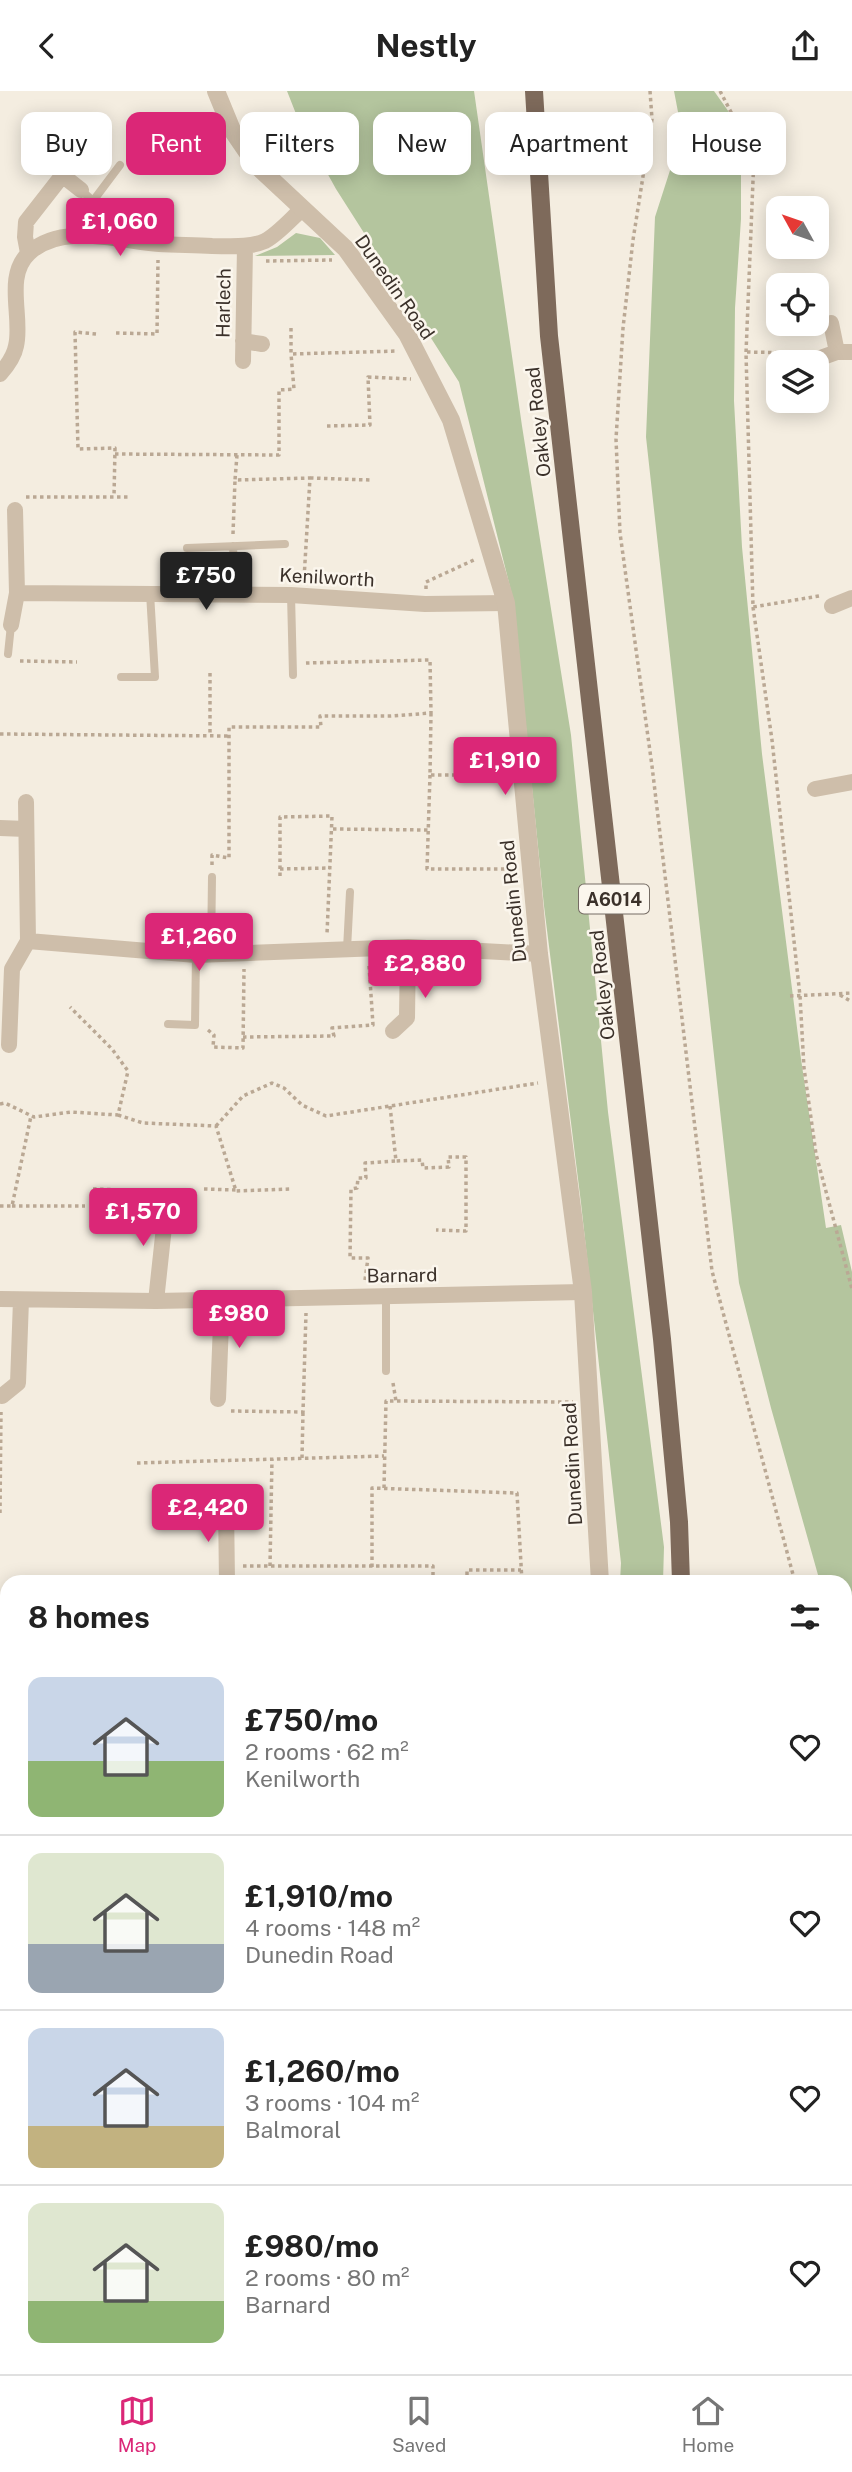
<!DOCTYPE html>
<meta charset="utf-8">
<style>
body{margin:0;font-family:"Public Sans",sans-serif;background:#f6f6f6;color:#222;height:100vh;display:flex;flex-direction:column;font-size:26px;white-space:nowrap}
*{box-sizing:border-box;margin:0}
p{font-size:23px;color:#767676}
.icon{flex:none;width:38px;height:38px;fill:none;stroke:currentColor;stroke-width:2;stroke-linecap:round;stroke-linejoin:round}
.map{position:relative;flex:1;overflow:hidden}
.drawer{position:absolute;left:0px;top:1484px;width:852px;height:800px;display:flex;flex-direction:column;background:#fff;border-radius:21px 21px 0 0;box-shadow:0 4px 18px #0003}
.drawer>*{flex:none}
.top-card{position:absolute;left:21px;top:21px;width:810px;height:63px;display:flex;gap:14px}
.needle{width:46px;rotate:310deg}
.controls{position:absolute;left:766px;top:105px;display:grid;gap:14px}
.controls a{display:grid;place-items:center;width:63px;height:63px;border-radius:14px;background:#fff;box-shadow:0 4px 18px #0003;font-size:35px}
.price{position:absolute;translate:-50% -60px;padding:0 16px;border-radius:7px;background:#db2777;color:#fff;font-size:23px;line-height:46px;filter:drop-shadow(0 2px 4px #0008)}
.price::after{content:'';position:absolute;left:50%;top:42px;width:21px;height:16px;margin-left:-10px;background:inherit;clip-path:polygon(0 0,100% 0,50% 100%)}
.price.current{background:#222;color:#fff}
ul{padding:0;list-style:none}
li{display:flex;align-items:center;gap:21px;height:175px;padding:0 28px}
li+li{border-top:2px solid #e0e0e0}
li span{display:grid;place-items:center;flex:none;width:196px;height:140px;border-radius:14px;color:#555}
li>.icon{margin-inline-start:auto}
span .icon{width:84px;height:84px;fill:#fffc;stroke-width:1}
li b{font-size:30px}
h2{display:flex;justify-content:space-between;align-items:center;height:84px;padding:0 28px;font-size:30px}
.chip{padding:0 24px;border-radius:14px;background:#fff;box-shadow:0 4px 18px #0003;font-size:24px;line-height:63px}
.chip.current{background:#db2777;color:#fff}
header{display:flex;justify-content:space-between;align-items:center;height:91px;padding:0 28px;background:#fff;font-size:32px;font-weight:700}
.tab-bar{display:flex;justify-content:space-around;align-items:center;height:98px;border-top:2px solid #e0e0e0;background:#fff;font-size:19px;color:#767676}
.tab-bar a{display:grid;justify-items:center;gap:4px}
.tab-bar .current{color:#db2777}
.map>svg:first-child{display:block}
.green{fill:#b4c59e}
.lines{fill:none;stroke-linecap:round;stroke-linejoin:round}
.path{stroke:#baa894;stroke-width:3.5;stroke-dasharray:3.5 3.5;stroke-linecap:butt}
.service{stroke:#cebeaa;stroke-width:8}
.minor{stroke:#cebeaa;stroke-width:16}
.tertiary{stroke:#cebeaa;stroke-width:18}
.primary{stroke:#7e6a5b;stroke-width:18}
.labels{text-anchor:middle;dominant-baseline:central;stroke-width:5;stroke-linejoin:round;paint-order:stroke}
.shield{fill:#fbf6ed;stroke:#756c64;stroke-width:2}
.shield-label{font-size:18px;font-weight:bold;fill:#3b312a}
.street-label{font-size:19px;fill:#3b312a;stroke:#fbf6ed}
</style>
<header><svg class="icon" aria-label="back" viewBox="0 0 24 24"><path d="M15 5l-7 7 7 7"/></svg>Nestly<svg class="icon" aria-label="share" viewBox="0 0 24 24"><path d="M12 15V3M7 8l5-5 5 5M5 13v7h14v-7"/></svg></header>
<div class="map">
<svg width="852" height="2283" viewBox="0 0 852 2283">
<rect width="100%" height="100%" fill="#f4ede0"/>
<!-- green -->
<path class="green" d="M287 0H474L522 335 571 644 608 1021 664 1456 663 1491H620L621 1472 581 1112 544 815 513 508 459 291 336 98 300 33Z
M674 0H714L736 31 741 51V128L735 217 734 310 742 456 762 663 801 968 826 1137 841 1134 852 1181V1624L845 1591V1491H820L771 1317 739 1192 646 346 655 126 682 42Z
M296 142 320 147 335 164 255 165 277 156Z
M517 2277H566L565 2283H516Z"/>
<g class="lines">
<!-- path -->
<path class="path" d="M650 0 652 28 633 149 623 237 616 348 620 442 652 675 712 1180 795 1491
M720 0 754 65 746 262 753 516 819 505
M266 170 332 169
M291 237V263L398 260
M116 242 157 243 158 169
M96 243 75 241 78 358 115 357 114 406
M747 261 798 262
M327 335 370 334 368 286 411 288
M115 363 279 364V299L294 298 291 263
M237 364 235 389 310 387 304 488
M310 387 370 389
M26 406H129
M233 443 235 389
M426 498V491L476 468
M753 516 772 649 800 905 804 977 816 1063 852 1198
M20 570 77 571
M210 582V645
M431 622 430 684H506
M0 643 229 645
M430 684 427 778H513
M333 738 428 739
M212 774V764L229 767V636H321L320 625H391L431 622 430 569 305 572
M280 778 330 777
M280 785V726L332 725 327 843
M840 904 852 911
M790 905 852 902
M208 939 214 944 213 956 243 957 244 878
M243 946 334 945 332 937 373 934 369 874
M0 1013 5 1012 34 1026 71 1021 118 1024 128 980 112 958 70 916
M390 1015 396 1070 422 1069 423 1077 449 1076 448 1066H466V1140L436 1139
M118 1024 143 1032 216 1035 236 1100 290 1098
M216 1035 243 1005 272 992 284 997 302 1014 326 1025 538 992
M93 1098 154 1100
M204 1098 236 1099
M0 1115H12L31 1025
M12 1115H85
M365 1189 368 1167H350L351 1098 357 1097 358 1087H366L365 1072 396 1070
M393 1292 396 1310
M231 1320 303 1321 306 1222
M302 1367 303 1321
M137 1372 384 1365
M384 1397 386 1310 573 1311
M0 1422 1 1321
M243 1475H433V1491
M270 1475 272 1368
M372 1476V1397L517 1402 522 1491
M467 1491V1479H521
M0 1666 7 1668
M0 1722 7 1723
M845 1837 852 1850
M159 2283V2277
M332 2283 333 2277
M419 2283V2277"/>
<!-- service -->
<path class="service" d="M81 99 93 110 120 74
M233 455 235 503
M187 457 285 453
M291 504 293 584
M8 563 11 534
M121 586H155L150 502
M347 858 350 801
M211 863 212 786
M168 933 195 934 196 864
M386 1280V1206
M845 1985 852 1986"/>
<!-- minor -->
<path class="minor" d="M62 84 81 99
M28 162 25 146 26 131 76 67
M831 232 837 261
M243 250 262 253
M243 270 245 156
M812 270 837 261H852
M0 283C7 275 14 266 16 255 23 227 4 185 29 162 62 131 119 150 159 153 177 154 195 154 212 155 230 155 249 157 265 150 278 143 291 128 302 118
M15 419 17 502 291 504 425 513 506 512
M832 515 852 507
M11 534 17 502
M815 698 852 691
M26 711 28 850 196 864 408 856 539 863
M0 737 26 738
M393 940 407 927 408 856
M9 954 12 878 28 850
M0 1208 156 1210 583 1201
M156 1210 167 1108
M2 1305 18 1292 21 1209
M218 1308 222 1208
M226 1414 227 1491
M0 1558H7
M203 2283 204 2277"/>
<!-- tertiary -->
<path class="tertiary" d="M216 0 232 39 256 74 346 158 407 243 451 329 506 512 539 863 583 1201 600 1491
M845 1873 852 1877
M845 1909 852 1907
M0 2278 5 2283
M513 2283 514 2277"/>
<!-- primary -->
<path class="primary" d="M534 0 549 245 662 1248 679 1431 681 1491
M592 2283 593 2277
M623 2283 624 2277"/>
</g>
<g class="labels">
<!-- shield labels -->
<rect class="shield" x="579" y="793.5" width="70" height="29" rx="5"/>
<g class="shield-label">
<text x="614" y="808">A6014</text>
</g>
<!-- street labels -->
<g class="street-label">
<text transform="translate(395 196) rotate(55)">Dunedin Road</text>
<text transform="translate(223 212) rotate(-89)">Harlech</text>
<text transform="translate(538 331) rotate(-96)">Oakley Road</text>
<text transform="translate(327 486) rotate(3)">Kenilworth</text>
<text transform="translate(513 810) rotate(-96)">Dunedin Road</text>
<text transform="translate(602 894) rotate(-96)">Oakley Road</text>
<text transform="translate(402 1184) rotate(-1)">Barnard</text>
<text transform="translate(572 1373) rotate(-93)">Dunedin Road</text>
</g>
</g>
</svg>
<div class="controls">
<a><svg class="needle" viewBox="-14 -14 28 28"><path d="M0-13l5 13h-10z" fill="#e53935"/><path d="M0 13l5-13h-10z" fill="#767676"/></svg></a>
<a><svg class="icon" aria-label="locate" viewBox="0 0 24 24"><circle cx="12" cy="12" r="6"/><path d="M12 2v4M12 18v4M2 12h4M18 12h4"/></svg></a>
<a><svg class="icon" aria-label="layers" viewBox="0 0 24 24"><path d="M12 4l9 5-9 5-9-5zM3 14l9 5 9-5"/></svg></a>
</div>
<b class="price" style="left:120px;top:167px">£1,060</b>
<b class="price current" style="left:206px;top:521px">£750</b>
<b class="price" style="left:505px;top:706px">£1,910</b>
<b class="price" style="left:199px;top:882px">£1,260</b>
<b class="price" style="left:425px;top:909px">£2,880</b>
<b class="price" style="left:143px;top:1157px">£1,570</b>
<b class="price" style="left:239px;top:1259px">£980</b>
<b class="price" style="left:208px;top:1453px">£2,420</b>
<div class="top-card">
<a class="chip">Buy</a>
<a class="chip current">Rent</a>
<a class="chip">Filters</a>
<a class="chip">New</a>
<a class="chip">Apartment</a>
<a class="chip">House</a>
</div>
<section class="drawer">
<h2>8 homes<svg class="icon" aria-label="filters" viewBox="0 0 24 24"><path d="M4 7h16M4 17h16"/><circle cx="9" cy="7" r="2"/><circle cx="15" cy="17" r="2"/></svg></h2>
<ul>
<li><span style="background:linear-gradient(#c9d6e8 60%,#8fb573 0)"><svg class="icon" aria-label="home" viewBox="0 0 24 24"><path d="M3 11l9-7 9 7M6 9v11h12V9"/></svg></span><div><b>£750/mo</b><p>2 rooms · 62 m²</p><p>Kenilworth</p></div><svg class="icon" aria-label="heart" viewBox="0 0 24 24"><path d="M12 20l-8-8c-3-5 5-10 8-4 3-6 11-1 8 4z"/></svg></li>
<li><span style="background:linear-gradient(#dfe7d0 65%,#9aa5b1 0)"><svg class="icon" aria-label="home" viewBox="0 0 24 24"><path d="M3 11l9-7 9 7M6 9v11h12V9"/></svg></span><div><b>£1,910/mo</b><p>4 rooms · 148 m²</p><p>Dunedin Road</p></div><svg class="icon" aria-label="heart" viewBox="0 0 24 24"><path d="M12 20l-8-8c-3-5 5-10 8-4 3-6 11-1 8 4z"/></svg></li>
<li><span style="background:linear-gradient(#c9d6e8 70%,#c2b280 0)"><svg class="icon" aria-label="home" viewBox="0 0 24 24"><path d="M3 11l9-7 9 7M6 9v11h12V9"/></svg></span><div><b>£1,260/mo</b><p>3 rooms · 104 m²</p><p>Balmoral</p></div><svg class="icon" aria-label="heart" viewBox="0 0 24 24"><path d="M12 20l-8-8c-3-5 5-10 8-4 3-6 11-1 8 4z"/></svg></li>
<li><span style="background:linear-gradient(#dfe7d0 70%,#8fb573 0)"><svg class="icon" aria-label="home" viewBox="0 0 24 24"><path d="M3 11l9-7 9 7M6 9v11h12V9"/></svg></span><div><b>£980/mo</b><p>2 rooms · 80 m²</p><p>Barnard</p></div><svg class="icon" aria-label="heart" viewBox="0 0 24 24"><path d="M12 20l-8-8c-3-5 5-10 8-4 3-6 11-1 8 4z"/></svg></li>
</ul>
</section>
</div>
<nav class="tab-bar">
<a class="current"><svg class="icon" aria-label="map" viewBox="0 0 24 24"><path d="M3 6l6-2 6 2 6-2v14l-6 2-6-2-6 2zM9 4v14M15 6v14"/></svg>Map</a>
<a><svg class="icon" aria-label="saved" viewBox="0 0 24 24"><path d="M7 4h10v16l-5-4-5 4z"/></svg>Saved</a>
<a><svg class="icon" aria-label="home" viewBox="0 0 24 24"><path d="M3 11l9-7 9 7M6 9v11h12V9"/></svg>Home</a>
</nav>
